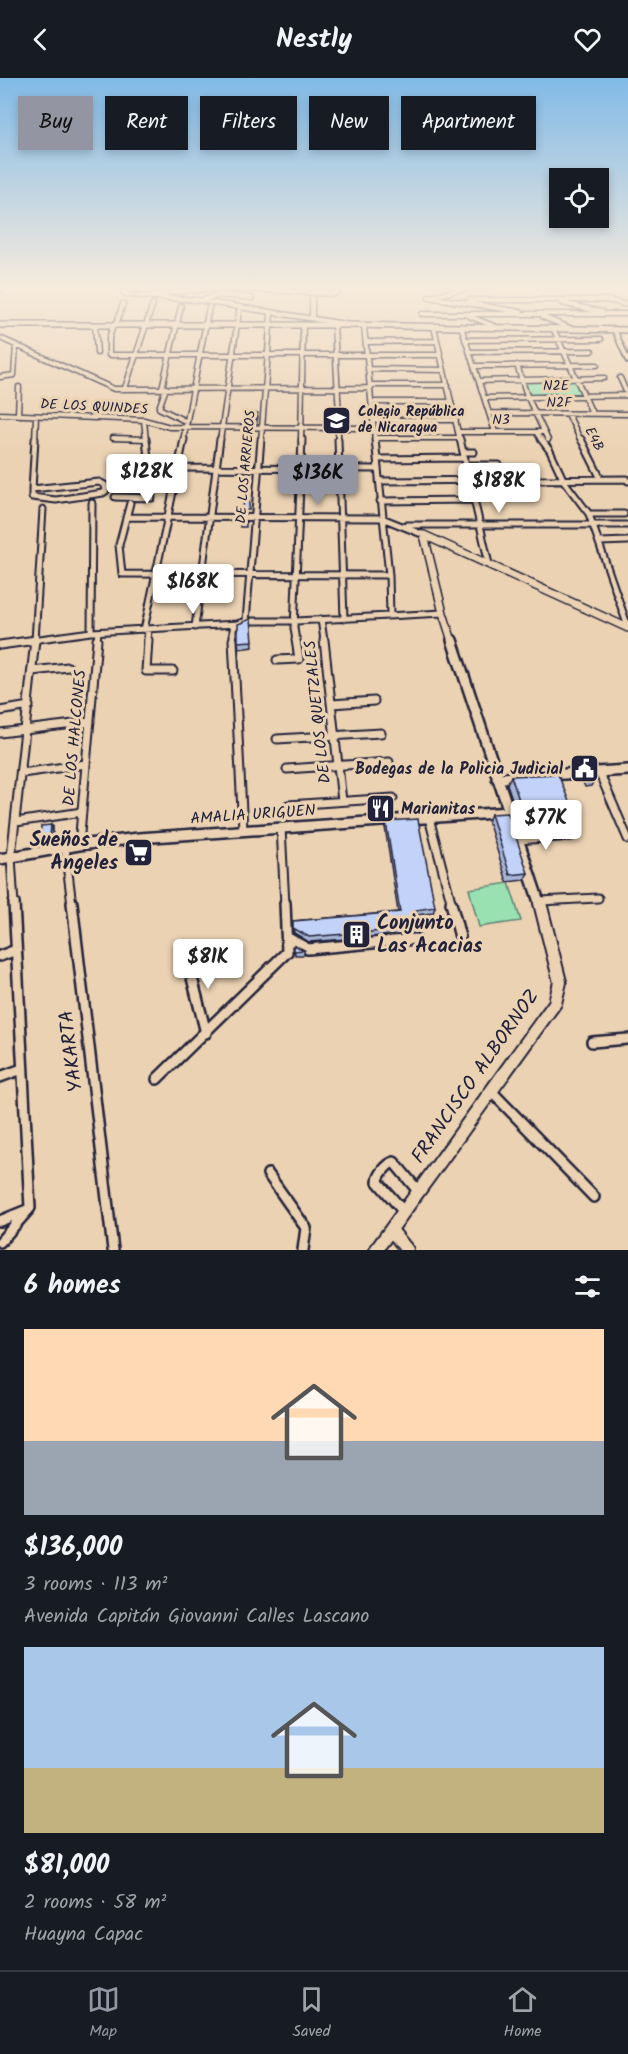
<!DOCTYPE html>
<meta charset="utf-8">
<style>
body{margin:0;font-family:Kalam,sans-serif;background:#20242c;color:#f1f3f6;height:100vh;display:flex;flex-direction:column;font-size:22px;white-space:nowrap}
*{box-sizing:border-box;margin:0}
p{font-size:20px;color:#9ea1a6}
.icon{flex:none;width:33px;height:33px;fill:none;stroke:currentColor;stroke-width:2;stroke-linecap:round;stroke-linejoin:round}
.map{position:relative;height:1172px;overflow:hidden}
.details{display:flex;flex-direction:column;background:#171b24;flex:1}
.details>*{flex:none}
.guide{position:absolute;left:18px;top:18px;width:592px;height:54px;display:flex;gap:12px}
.controls{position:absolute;left:549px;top:90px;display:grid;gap:12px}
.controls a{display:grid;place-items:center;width:60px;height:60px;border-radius:0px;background:#171b24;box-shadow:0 3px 9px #0003;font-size:30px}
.price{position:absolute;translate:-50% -51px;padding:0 14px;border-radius:6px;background:#fff;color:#222;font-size:20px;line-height:39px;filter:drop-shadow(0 2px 3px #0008)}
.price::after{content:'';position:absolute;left:50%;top:36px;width:18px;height:14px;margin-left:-9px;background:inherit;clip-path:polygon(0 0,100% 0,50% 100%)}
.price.selected{background:#9495a2;color:#111}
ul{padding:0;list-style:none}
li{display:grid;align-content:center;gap:12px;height:318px;padding:0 24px}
li span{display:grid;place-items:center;height:186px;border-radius:0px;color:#555}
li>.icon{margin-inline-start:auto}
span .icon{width:108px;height:108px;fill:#fffc;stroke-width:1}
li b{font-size:26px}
h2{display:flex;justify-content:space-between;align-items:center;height:72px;padding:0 24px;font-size:26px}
.tag{padding:0 21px;border-radius:0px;background:#171b24;box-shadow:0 3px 9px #0003;font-size:21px;line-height:54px}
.tag.selected{background:#9495a2;color:#111}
header{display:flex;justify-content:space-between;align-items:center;height:78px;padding:0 24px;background:#171b24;font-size:27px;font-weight:700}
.menu{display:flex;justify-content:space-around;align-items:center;height:84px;border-top:2px solid #363941;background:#171b24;font-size:16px;color:#9ea1a6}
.menu a{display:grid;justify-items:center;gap:3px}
.menu .selected{color:#9495a2}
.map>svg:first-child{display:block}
.green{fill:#99e1b0;stroke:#5e8276;stroke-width:1.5}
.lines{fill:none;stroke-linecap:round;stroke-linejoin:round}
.street-far3-casing{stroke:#22223b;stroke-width:7}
.street-far2-casing{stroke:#22223b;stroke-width:9}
.street-far1-casing{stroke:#22223b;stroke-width:11}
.street-casing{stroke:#22223b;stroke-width:14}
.secondary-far3-casing{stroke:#22223b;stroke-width:8}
.secondary-far2-casing{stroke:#22223b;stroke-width:10}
.secondary-far1-casing{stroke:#22223b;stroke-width:14}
.secondary-casing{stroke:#22223b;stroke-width:16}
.street-far3{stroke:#ebd2b3;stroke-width:4}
.street-far2{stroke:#ebd2b3;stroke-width:5}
.street-far1{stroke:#ebd2b3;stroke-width:7}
.street{stroke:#ebd2b3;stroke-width:9}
.secondary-far3{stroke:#ebd2b3;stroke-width:5}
.secondary-far2{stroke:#ebd2b3;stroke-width:7}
.secondary-far1{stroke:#ebd2b3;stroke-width:9}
.secondary{stroke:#ebd2b3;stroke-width:12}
.wall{fill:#a7b5d5;stroke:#22223b;stroke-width:1.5}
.shaded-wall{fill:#8893ae;stroke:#22223b;stroke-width:1.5}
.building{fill:#c2d2f8;stroke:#22223b;stroke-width:1.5}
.labels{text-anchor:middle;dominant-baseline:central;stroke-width:6;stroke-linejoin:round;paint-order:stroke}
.far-street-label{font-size:14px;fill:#22223b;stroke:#ebd2b3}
.far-poi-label{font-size:14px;font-weight:bold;fill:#22223b;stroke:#ebd2b3;text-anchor:start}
.street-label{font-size:16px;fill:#22223b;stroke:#ebd2b3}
.poi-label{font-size:16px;font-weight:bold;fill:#22223b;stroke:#ebd2b3;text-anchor:end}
.near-poi-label{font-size:20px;font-weight:bold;fill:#22223b;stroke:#ebd2b3;text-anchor:end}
.near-street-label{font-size:20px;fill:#22223b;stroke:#ebd2b3}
</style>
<header><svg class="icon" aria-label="back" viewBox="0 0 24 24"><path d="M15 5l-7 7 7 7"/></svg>Nestly<svg class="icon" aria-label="heart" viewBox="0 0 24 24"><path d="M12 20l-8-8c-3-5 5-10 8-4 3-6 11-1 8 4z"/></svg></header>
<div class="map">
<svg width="628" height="1172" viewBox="0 0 628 1172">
<rect width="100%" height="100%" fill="#ebd2b3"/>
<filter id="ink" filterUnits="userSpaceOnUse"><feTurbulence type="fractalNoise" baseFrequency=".0167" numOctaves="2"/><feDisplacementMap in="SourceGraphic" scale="12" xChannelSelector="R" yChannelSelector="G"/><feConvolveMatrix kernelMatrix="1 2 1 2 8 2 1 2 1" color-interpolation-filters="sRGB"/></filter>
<g filter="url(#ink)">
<!-- green -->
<path class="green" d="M576 301 583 316 528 317 523 303Z
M509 805 521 843 479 849 469 811Z"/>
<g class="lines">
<defs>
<path id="street-far3" d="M152 209 123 214 128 217 196 222 345 246
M470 209 429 219 521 234
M0 213 3 209
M154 217C214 206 274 213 334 216L338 213 336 209
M312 220V239
M203 222 219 217 252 220
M469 222H607L628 227
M562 225 602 234
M422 236H628
M469 238 494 248
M543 239 572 251
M95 247 97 275
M113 247 109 261V277H440
M116 247 123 226
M334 247 339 336
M364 248 375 363
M461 248 495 354
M434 249 460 363
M553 250 592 335
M614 251 628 283
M0 260 114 311 371 310
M465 262 601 261
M366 264 437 263
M470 274 592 273
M517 287 527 318 548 362
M475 288 597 287
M369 291 444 292
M0 299 14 297 16 267
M620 300 628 318
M479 303 604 300
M370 307H448
M125 310 153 226
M162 310 181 228
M166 310 159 330 187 344
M484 320 628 317
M372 324H451
M489 335 628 336
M0 336 144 342 170 349 374 350
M568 336 581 363
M18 337 19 309
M144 342 146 363
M373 342H456
M338 350V363
M459 354H544
M536 354 542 363
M113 360 146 361
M375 360H460
M35 363 36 338
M183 363 209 229
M220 363 239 233
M261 363 271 236
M301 363 303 247"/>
<path id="street-far2" d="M184 361 178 390 378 391
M338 361 344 541
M375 361 389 497 390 537
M460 361 489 486
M541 361 550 373 564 403 589 436 628 549
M581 361 599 397
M463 374H474
M377 381 465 380
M467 387H499
M468 394 504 398
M379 403 627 401 628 403
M99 404 105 407 106 413 103 415 56 422 32 419V411Z
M32 411 35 361
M115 419 152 420 146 361
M380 423 475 422
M130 425 119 467 122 496 389 497
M589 436H624
M126 439 382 440 424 457
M407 447H628
M600 464 628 463
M321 541 324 563
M246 543 261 361
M195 549 220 361
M144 552 173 414
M91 554 92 425
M25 563 91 554 237 546 246 543H296L443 535
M35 563 43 431
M97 563 98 554
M147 563 148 552
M233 563V551L237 546
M296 563 294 550 302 361"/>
<path id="street-far1" d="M148 562 146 593H173
M233 562 243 752
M324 562 342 723
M0 567 36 562
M277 582 299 581 296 562
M32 593 68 589
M332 626 374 623
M0 633 29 628
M0 655 90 644
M277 661 381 655
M287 691 389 684
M599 694 628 761
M22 695 86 686
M288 727 393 720
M429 740 452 827
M16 744 82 734
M281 750 285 827
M518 762 571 758
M79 767 97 562
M65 770 72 827
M540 823 598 820
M14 827 11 779 35 562"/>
<path id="street" d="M72 825 113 1172
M451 825 460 859
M288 860 308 871 415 861
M0 878 16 872
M187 880 206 955
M592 964 628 961
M0 999 22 991
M157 1001 287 874 285 825
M491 1013 594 1119
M268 1096 306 1150 303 1172
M403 1133 378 1104C378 1097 387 1086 394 1084L419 1114
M0 1143 27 1132
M0 1164 30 1130 14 825"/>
<path id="secondary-far3" d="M0 247H349L628 252"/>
<path id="secondary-far2" d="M424 457 628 550
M424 457 443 535 452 563"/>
<path id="secondary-far1" d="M452 562 540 827
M549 697 628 692
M497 700 521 699
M0 781 79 767 139 760 509 734"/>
<path id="secondary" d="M391 1152 407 1172
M376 1172 555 925 560 904 540 825"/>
</defs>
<!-- street-far3 casing -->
<use href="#street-far3" class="street-far3-casing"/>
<!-- street-far2 casing -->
<use href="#street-far2" class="street-far2-casing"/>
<!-- street-far1 casing -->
<use href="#street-far1" class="street-far1-casing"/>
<!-- street casing -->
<use href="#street" class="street-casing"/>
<!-- secondary-far3 casing -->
<use href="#secondary-far3" class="secondary-far3-casing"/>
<!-- secondary-far2 casing -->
<use href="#secondary-far2" class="secondary-far2-casing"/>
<!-- secondary-far1 casing -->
<use href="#secondary-far1" class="secondary-far1-casing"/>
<!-- secondary casing -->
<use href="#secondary" class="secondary-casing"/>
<!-- street-far3 -->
<use href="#street-far3" class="street-far3"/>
<!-- street-far2 -->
<use href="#street-far2" class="street-far2"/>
<!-- street-far1 -->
<use href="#street-far1" class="street-far1"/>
<!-- street -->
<use href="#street" class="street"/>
<!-- secondary-far3 -->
<use href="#secondary-far3" class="secondary-far3"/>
<!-- secondary-far2 -->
<use href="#secondary-far2" class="secondary-far2"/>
<!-- secondary-far1 -->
<use href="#secondary-far1" class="secondary-far1"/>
<!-- secondary -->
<use href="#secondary" class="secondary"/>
</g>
<!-- wall -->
<path class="wall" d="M250 335 258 339 257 345 250 344Z
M251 541 253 569 239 571 238 564Z
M511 698 578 746 573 753 524 756 507 706Z
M584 698 593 704 591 708 585 709 582 702Z
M491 736 528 795 524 802 507 804 488 743Z
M386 743 435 829 433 835 417 837 419 850 418 855 309 864 294 855 293 843 398 834 385 749Z
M53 749 52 762 42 763 40 761Z
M294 867 304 872V877H295Z"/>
<!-- shaded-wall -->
<path class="shaded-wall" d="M51 747 53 749 52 762 50 759Z"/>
<!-- building -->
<path class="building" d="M250 335H258L256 342 250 340Z
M244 420H249V432H243Z
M240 444H246V449H240Z
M251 541 253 563 238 564V546Z
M558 696 578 746 528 749 511 698Z
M591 697 593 704 587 705 584 698Z
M508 735 528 795 510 797 491 736Z
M418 741 435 829 416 832 419 850 309 859 293 850V843L400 834 386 743Z
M51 747 50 759 40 761 41 748Z
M294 867 304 872 294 873Z"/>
</g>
<!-- sky -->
<linearGradient id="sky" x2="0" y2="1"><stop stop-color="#81bae7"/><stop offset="0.56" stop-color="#f6ebdd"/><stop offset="1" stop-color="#f6ebdd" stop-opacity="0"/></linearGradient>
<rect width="628" height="373" fill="url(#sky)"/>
<!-- icons -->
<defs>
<symbol id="school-square" viewBox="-11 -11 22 22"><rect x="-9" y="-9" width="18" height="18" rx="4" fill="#22223b" stroke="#ebd2b3"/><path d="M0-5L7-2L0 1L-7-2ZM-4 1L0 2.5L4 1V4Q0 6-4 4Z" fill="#fff"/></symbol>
<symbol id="civic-square" viewBox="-11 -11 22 22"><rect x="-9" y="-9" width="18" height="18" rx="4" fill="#22223b" stroke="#ebd2b3"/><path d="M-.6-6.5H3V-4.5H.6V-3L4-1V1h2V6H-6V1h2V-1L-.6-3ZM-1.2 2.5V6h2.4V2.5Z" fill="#fff"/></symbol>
<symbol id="restaurant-square" viewBox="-11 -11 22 22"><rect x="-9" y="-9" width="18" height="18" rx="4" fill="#22223b" stroke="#ebd2b3"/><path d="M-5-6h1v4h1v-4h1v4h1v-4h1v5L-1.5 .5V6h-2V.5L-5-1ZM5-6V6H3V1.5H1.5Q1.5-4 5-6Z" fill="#fff"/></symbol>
<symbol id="supermarket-square" viewBox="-11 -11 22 22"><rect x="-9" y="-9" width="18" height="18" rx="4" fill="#22223b" stroke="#ebd2b3"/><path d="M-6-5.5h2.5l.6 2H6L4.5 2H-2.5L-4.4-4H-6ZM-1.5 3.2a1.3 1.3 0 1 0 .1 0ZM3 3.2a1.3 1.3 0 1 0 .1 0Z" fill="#fff"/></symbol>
<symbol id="building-square" viewBox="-11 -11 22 22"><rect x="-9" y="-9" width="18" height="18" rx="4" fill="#22223b" stroke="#ebd2b3"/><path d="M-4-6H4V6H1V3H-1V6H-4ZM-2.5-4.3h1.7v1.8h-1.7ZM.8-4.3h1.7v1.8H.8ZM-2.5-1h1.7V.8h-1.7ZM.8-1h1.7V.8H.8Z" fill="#fff"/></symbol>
</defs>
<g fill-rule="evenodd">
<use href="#school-square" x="320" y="326" width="33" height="33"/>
<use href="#civic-square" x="568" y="674" width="33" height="33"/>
<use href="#restaurant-square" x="364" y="714" width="33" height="33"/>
<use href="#supermarket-square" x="122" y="758" width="33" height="33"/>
<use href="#building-square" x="340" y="840" width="33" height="33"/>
</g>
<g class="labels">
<!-- far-street labels -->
<g class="far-street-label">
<text x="556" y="308">N2E</text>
<text transform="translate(559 325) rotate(-1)">N2F</text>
<text transform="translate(94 329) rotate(3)">DE LOS QUINDES</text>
<text x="501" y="342">N3</text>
<text transform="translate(594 361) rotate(63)">E4B</text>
<text transform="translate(246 389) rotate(-85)">DE LOS ARRIEROS</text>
</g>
<!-- far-poi labels -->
<g class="far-poi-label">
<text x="358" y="334">Colegio República<tspan x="358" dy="16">de Nicaragua</tspan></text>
</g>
<!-- street labels -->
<g class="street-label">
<text transform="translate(318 634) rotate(-96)">DE LOS QUETZALES</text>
<text transform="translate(75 660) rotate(-85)">DE LOS HALCONES</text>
<text transform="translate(253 737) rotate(-4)">AMALIA URIGUEN</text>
</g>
<!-- poi labels -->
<g class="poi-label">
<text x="563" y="691">Bodegas de la Policia Judicial</text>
<text x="401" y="731" text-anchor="start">Marianitas</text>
</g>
<!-- near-poi labels -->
<g class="near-poi-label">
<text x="118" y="763">Sueños de<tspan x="118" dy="23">Angeles</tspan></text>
<text x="377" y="846" text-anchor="start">Conjunto<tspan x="377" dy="23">Las Acacias</tspan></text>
</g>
<!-- near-street labels -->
<g class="near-street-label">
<text transform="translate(72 973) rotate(-97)">YAKARTA</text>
<text transform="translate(476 999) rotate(-55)">FRANCISCO ALBORNOZ</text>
</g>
</g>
</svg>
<div class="controls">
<a><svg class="icon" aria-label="locate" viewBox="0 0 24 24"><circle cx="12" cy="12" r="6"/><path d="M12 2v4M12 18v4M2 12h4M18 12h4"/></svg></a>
</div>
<b class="price" style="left:147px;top:427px">$128K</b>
<b class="price selected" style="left:318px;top:428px">$136K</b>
<b class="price" style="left:499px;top:436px">$188K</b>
<b class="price" style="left:193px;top:537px">$168K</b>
<b class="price" style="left:546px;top:773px">$77K</b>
<b class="price" style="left:208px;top:912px">$81K</b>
<div class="guide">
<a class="tag selected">Buy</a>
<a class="tag">Rent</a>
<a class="tag">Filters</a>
<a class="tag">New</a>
<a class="tag">Apartment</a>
</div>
</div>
<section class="details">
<h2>6 homes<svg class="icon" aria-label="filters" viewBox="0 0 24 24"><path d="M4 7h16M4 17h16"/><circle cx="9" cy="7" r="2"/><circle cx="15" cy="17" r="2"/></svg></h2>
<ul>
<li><span style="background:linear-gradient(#ffd9b3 60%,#9aa5b1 0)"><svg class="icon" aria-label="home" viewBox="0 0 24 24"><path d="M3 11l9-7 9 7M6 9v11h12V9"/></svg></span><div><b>$136,000</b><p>3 rooms · 113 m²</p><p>Avenida Capitán Giovanni Calles Lascano</p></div></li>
<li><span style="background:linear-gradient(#a9c7e8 65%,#c2b280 0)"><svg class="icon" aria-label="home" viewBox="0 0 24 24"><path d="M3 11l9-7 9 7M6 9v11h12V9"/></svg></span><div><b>$81,000</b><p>2 rooms · 58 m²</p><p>Huayna Capac</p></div></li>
</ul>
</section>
<nav class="menu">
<a class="selected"><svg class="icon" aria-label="map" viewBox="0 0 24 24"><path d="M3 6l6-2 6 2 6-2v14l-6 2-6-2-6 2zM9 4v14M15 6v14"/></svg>Map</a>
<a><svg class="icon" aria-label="saved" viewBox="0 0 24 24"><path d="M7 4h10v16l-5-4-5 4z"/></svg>Saved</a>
<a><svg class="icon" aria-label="home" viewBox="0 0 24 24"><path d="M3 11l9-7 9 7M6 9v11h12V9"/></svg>Home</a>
</nav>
